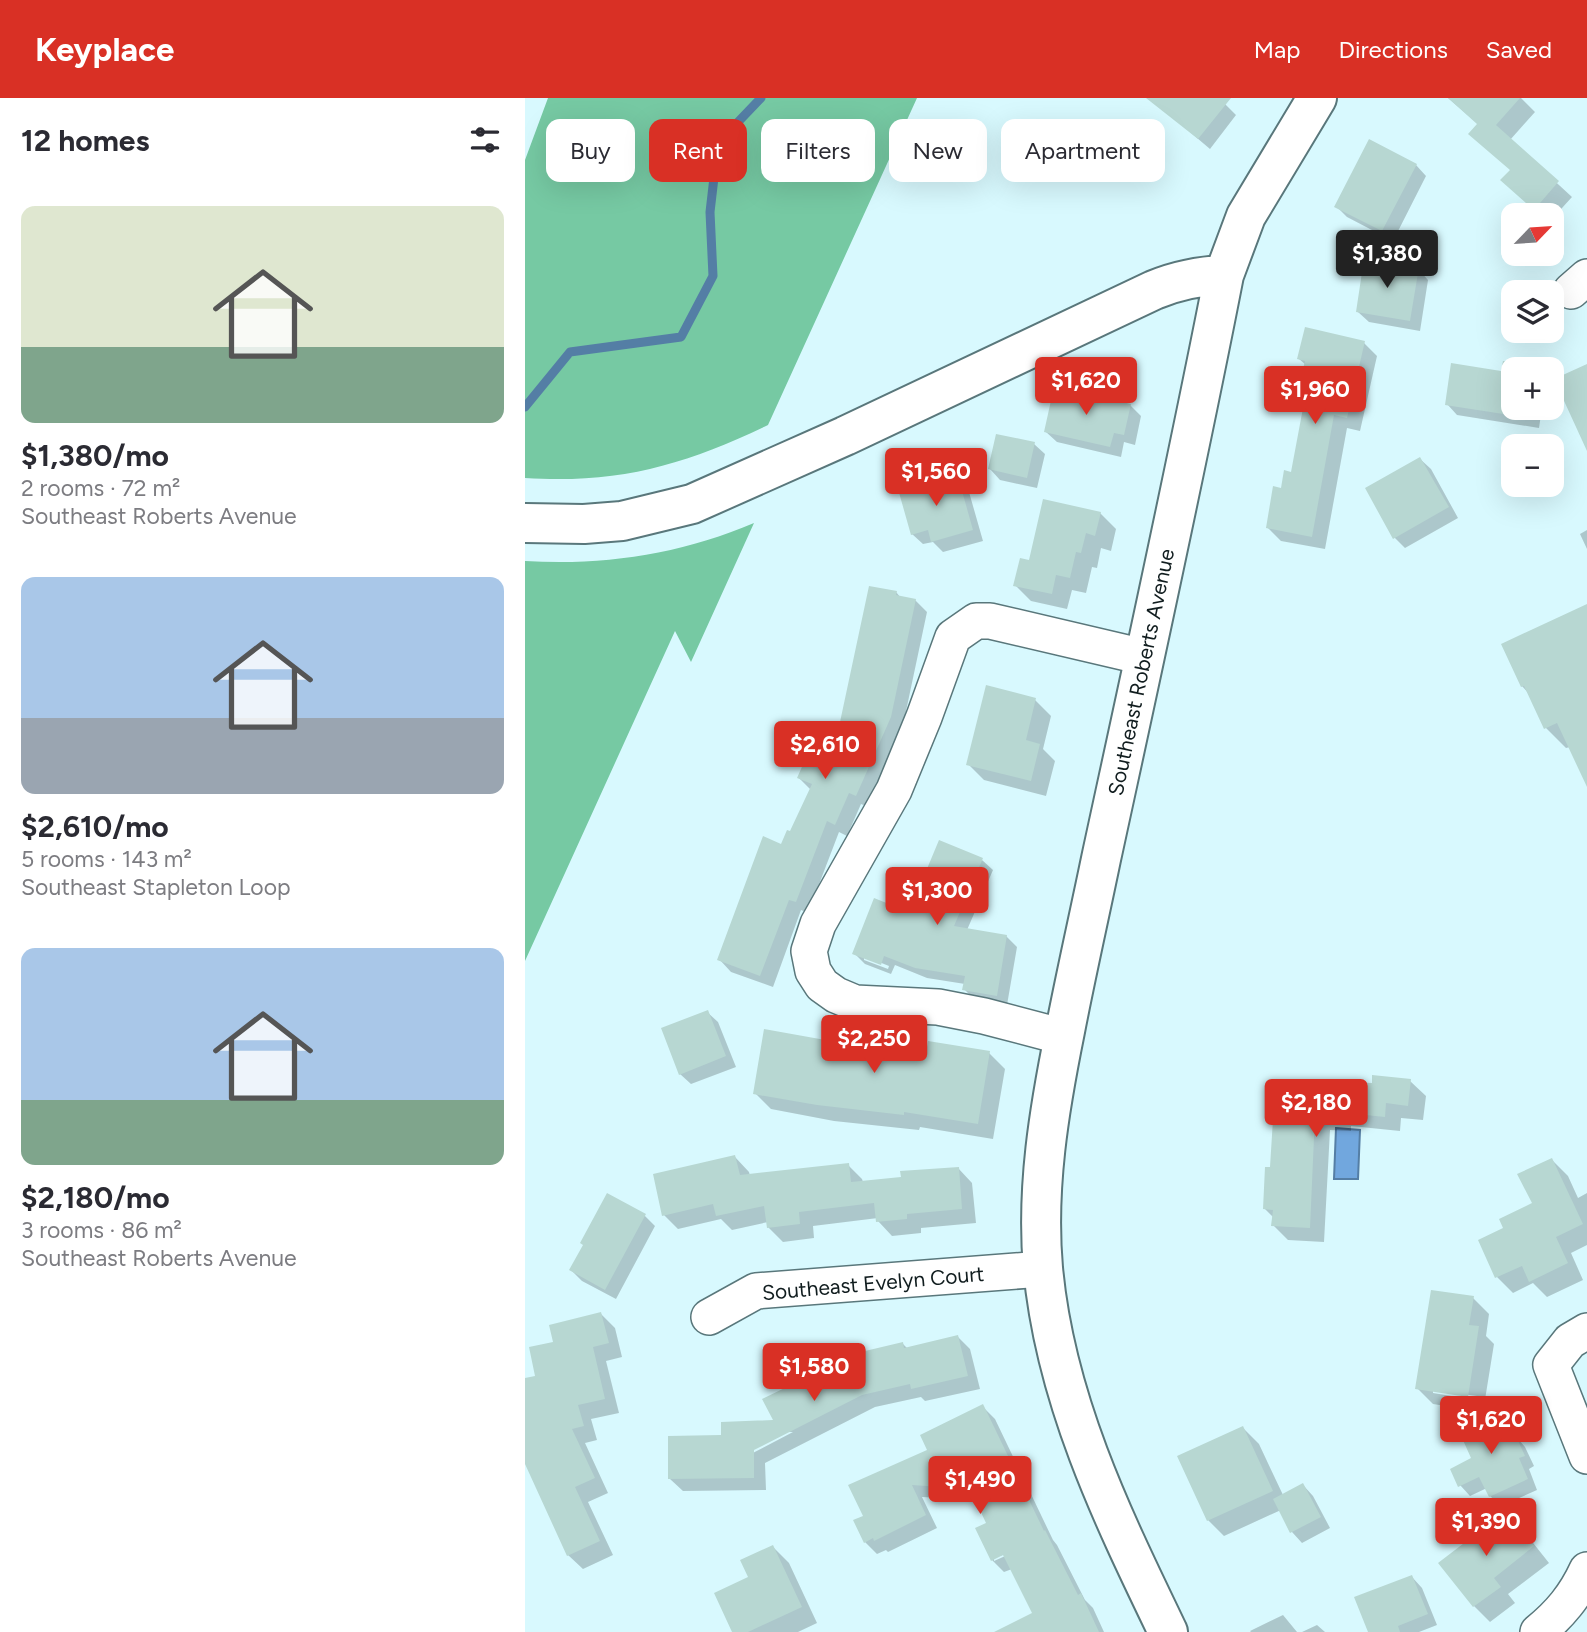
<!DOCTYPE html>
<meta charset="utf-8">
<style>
body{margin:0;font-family:Figtree,sans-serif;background:#f2f2f3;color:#2b2b33;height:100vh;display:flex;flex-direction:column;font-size:26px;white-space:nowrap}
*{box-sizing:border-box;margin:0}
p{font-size:23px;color:#7c7c81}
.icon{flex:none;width:38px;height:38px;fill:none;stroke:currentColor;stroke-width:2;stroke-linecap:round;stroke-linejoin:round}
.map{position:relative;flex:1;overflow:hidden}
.details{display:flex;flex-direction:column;background:#fff;width:525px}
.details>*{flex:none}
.guide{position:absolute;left:21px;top:21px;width:665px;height:63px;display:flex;gap:14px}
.needle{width:46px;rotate:65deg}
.tools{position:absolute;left:976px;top:105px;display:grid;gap:14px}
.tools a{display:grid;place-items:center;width:63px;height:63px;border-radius:14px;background:#fff;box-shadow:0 7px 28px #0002;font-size:35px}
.price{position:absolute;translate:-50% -60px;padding:0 16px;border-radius:7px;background:#d93025;color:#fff;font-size:23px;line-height:46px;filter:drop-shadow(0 2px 4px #0008)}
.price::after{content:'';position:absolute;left:50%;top:42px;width:21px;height:16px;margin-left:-10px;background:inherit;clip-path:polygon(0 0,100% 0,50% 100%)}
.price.selected{background:#222;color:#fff}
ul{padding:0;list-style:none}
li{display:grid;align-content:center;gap:14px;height:371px;padding:0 21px}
li span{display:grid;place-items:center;height:217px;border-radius:14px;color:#555}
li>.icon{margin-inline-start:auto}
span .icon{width:126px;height:126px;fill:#fffc;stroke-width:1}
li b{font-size:30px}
h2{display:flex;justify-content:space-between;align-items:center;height:84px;padding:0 21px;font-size:30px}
.pill{padding:0 24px;border-radius:14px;background:#fff;box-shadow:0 7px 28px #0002;font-size:24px;line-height:63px}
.pill.selected{background:#d93025;color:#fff}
header{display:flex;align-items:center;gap:42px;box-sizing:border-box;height:98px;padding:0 35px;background:#d93025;color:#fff}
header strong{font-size:33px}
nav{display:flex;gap:38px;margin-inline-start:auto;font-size:24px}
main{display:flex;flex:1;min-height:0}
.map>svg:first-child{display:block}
.forest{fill:#76c9a3}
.water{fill:#71a7de;stroke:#547ea5;stroke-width:2}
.shadow{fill:#0003;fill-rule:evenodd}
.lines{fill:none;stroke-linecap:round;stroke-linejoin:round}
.stream{stroke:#547ea5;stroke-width:9}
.building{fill:#b7d7d2}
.minor-casing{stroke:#59777b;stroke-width:38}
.tertiary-casing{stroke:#59777b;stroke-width:42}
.minor{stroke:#fff;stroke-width:35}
.tertiary{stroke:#fff;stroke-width:38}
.labels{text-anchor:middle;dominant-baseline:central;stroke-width:6;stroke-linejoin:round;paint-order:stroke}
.street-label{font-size:21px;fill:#111d1f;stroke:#fff}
</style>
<header>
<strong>Keyplace</strong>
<nav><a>Map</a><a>Directions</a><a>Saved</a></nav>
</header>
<main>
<section class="details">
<h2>12 homes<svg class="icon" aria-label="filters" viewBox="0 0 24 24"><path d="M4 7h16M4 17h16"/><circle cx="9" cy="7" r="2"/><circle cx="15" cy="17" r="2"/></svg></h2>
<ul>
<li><span style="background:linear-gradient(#dfe7d0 65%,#7fa58c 0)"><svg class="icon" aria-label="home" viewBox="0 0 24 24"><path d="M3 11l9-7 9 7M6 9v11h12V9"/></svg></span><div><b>$1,380/mo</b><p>2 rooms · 72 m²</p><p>Southeast Roberts Avenue</p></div></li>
<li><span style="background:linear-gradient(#a9c7e8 65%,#9aa5b1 0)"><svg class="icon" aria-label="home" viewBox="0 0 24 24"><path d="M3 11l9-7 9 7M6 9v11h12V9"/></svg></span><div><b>$2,610/mo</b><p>5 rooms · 143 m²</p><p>Southeast Stapleton Loop</p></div></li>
<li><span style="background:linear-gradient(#a9c7e8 70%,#7fa58c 0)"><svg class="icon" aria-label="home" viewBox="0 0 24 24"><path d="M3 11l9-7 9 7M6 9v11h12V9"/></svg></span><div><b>$2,180/mo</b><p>3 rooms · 86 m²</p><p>Southeast Roberts Avenue</p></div></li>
</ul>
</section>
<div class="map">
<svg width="1062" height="1534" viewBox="0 0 1062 1534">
<rect width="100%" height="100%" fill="#d8f9fe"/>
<!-- forest -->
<path class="forest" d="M23 0H392L243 327C159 367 94 386 0 380V62Z
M229 425 166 564 150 533 0 863V463C79 468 156 456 229 425Z"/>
<!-- water -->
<path class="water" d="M811 1030 835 1032 833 1081H809Z"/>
<!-- shadow -->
<path class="shadow" d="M648 0H697L696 2 711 17 685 51 639 12Z
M923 0H996L1010 14 985 42 1047 99 1027 121V117H1015L992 96 986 73 953 26Z
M891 67 901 78 868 143 822 119 811 108Z
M893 171 903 182 895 233 844 224 833 214Z
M839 245 852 258 835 333 822 330 800 451 756 443 743 430 757 392 767 376 779 315 771 308 781 267 774 261Z
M979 265 1012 271H989V310H1017L1014 330 932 317 922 306 977 275Z
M605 307 616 318 610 347 599 344 596 359 532 344 521 334Z
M509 346 520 356 512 390 475 382 465 371Z
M895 361 906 371 933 420 880 450 869 439Z
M432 377 442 387 458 443 418 454 408 444 398 446 387 436Z
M575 415 591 431 586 453 576 450 572 470 567 469 561 495 547 492 542 511 506 503 490 487 506 464Z
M1062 432V451L1055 436Z
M371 494 376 500 390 502 402 514 377 632 343 709 336 706 322 738 314 734 283 815 276 812 248 889 206 874 194 861 257 748 266 736 286 692 274 680 300 662Z
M1062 530V674L1045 649 1041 650 1021 630 1005 597 997 588Z
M510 602 526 618 518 651 530 663 521 698 459 682 443 666Z
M457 762 468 772 442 832 481 838 492 849 482 907 450 902 439 891 440 886 402 880 370 867 366 876 340 866 329 855ZM339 858 364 868 363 871 339 862Z
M182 914 193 924 211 969 166 986 155 976Z
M345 938 351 944 464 955 480 971 468 1041 395 1029 394 1032 309 1023 246 1011 230 995 318 948Z
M885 983 901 998 898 1022 876 1020 875 1033 826 1028V1033L805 1032 799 1144 763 1142 748 1127 749 1120 740 1111 754 1024 774 1010 848 987Z
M210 1059 224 1074 225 1078 323 1067 337 1081 338 1084 378 1081 433 1070 447 1085 451 1125 396 1130V1135L367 1138 353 1123V1120L288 1128 289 1140 258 1144 243 1129V1124L207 1132 196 1121 153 1131 139 1117Z
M1027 1062 1043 1078 1053 1100 1062 1095V1147L1046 1155 1058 1182 1022 1199 1008 1185 988 1195 972 1179 981 1131 1009 1106Z
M119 1117 130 1128 91 1201 57 1183 46 1172 59 1147Z
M948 1200 964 1216 961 1238 969 1246 958 1314 908 1306 892 1290ZM908 1292 952 1298 951 1302 908 1295Z
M76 1216 90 1230 97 1259 81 1263 94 1315 66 1321 72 1342 60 1345 83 1395 63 1404 88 1457 58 1471 43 1457 0 1362V1282L13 1279 30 1245Z
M433 1239 445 1251 455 1291 400 1303 396 1299 350 1309 240 1365 241 1392 158 1393 145 1381 198 1339 250 1324 321 1260 378 1246 383 1251ZM260 1334H268L222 1358 220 1355Z
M457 1308 470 1321 528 1442 532 1447 560 1502 568 1510 579 1534H508L509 1516 487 1471 479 1474 467 1462 463 1425 452 1402 397 1399 412 1430 363 1454 361 1452 352 1456 340 1444V1419L404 1352ZM487 1455 469 1463V1459Z
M972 1316 1000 1349 1009 1368 1004 1371 1012 1392 976 1408 965 1398 962 1390 945 1398 935 1387Z
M718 1330 734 1346 758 1397 778 1387 788 1398 805 1430 777 1445 767 1434 756 1412 699 1438 683 1422Z
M981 1415 997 1431 1024 1465 983 1496 990 1505 965 1524 949 1508 915 1466Z
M248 1449 264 1465 292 1525 273 1534H209L226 1480Z
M887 1479 897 1490 912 1527 894 1534H845Z
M758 1517 772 1534H726L725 1533Z
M792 1527 800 1534H777Z"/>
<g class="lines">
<!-- stream -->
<path class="stream" d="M0 309 45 254 156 239 188 178 185 114 193 45 236 0"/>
</g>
<!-- building -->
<path class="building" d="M621 0H706L673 41Z
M923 0H995L971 27 1034 83 1009 112 975 82 985 72 943 36 952 26Z
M844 41 892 66 857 133 809 109Z
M839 161 894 169 885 223 831 214Z
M780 229 840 243 822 320 809 317 787 439 741 430 748 388 756 390 759 372 766 374 778 310 769 308 780 263 772 261Z
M978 263 1012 269V271H989V310H1005L1004 320 920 307 926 265 976 273Z
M1062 266V353L1029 281Z
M529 289 606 306 599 337 589 335 585 349 519 334Z
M471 336 510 344 502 380 463 371Z
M895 359 924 409 868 441 840 390Z
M432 375 448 432 406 444 403 432 386 437 373 391Z
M518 401 576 414 570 438 561 435 556 455 551 454 545 480 531 477 527 496 488 488 495 460 504 462Z
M344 488 372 493 371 497 391 501 366 619 331 698 324 695 310 727 302 723 271 804 264 802 235 878 192 862 238 738 256 746 262 732 265 733 287 686 272 680 284 653 299 659 315 624Z
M1062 506V689L1032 625 1019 631 999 588 996 589 976 546Z
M461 587 511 600 501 642 515 646 506 683 441 667Z
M414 742 458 760 429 828 482 837 472 898 437 892 440 878 390 870 359 858 356 867 327 856 349 800 384 814Z
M183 912 201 958 154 977 136 930Z
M239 931 317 945 318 933 346 936 345 942 402 949 403 943 465 953 453 1026 379 1014V1017L292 1007 228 996Z
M847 977 886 981 883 1008 861 1005 860 1019 811 1014V1018L790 1017 785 1130 746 1128 748 1112 738 1111 740 1069H745L748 1021 752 1022 753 1008H772L773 982 847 985Z
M210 1057 215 1077 324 1065 326 1084 376 1079 375 1073 434 1069 437 1111 382 1116V1121L351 1124 349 1105 274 1114 275 1126 242 1130 239 1108 191 1118 188 1106 137 1118 128 1076Z
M1027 1060 1058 1126 1031 1139 1043 1165 1004 1184 997 1168 970 1180 953 1142 978 1130 974 1121 1007 1105 992 1076Z
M82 1095 121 1116 80 1192 44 1172 58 1147 55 1145Z
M906 1192 949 1198 944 1227 954 1228 943 1299 890 1291Z
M76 1214 84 1245 68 1249 80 1301 53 1307 59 1328 47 1331 70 1380 50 1389 75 1443 42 1458 0 1366V1280L10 1278 4 1249 28 1244 24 1227Z
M433 1237 443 1278 386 1291 385 1286 337 1297 229 1352V1380L143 1381V1338L196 1337V1324L248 1322 237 1301 268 1286 263 1276 312 1252 316 1253 319 1258 378 1244 379 1250Z
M458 1306 519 1433 520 1432 553 1497 556 1495 574 1534H469L507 1515 478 1457 466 1463 450 1430 461 1425 445 1391 387 1387 401 1417 349 1443 348 1440 339 1445 328 1422 338 1418 323 1387 402 1352 395 1337Z
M973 1313 985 1339 990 1336 1000 1358 994 1360 1003 1381 964 1399 954 1379 933 1389 925 1371 946 1360 933 1331Z
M718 1328 748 1393 682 1423 652 1358Z
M778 1385 796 1419 765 1435 748 1401Z
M981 1413 1009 1448 969 1480 976 1489 948 1509 913 1465Z
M248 1447 277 1509 223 1534H207L189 1495 223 1479 215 1462Z
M887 1477 903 1516 873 1528 875 1534H843L829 1499Z"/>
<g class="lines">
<defs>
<path id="minor" d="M1046 193 1062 179
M539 939 459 918 413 909 330 905 311 897 297 887 288 873 284 853 293 826 369 692 399 619 428 539 451 523H465L619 559
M184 1219 231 1193 518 1171
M1062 1233 1045 1243 1026 1267 1062 1358
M1013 1534C1035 1516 1050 1498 1062 1472"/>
<path id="tertiary" d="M0 425 59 426 97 423 167 406 320 338 629 192C653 182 673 178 699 177
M643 1534C587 1418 530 1301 518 1170 511 1090 524 1012 540 933 551 876 564 819 576 761 618 567 661 372 699 177L721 118 792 0"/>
</defs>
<!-- minor casing -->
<use href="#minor" class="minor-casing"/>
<!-- tertiary casing -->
<use href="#tertiary" class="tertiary-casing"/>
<!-- minor -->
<use href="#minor" class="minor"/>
<!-- tertiary -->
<use href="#tertiary" class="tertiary"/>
</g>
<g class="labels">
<!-- street labels -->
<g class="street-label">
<text transform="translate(616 574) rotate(-78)">Southeast Roberts Avenue</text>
<text transform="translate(348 1185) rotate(-5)">Southeast Evelyn Court</text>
</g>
</g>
</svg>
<div class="tools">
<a><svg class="needle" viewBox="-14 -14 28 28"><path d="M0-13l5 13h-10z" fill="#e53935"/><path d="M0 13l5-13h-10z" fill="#7c7c81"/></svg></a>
<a><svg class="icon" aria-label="layers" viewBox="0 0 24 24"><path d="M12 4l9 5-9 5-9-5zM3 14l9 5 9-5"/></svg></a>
<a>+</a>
<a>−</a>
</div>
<b class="price selected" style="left:862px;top:192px">$1,380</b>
<b class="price" style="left:561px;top:319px">$1,620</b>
<b class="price" style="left:790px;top:328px">$1,960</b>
<b class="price" style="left:411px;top:410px">$1,560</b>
<b class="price" style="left:300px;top:683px">$2,610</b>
<b class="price" style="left:412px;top:829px">$1,300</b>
<b class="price" style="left:349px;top:977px">$2,250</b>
<b class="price" style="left:791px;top:1041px">$2,180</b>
<b class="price" style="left:289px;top:1305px">$1,580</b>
<b class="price" style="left:966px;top:1358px">$1,620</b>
<b class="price" style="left:455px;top:1418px">$1,490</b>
<b class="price" style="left:961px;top:1460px">$1,390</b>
<div class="guide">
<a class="pill">Buy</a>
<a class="pill selected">Rent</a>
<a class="pill">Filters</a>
<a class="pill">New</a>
<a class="pill">Apartment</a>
</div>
</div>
</main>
